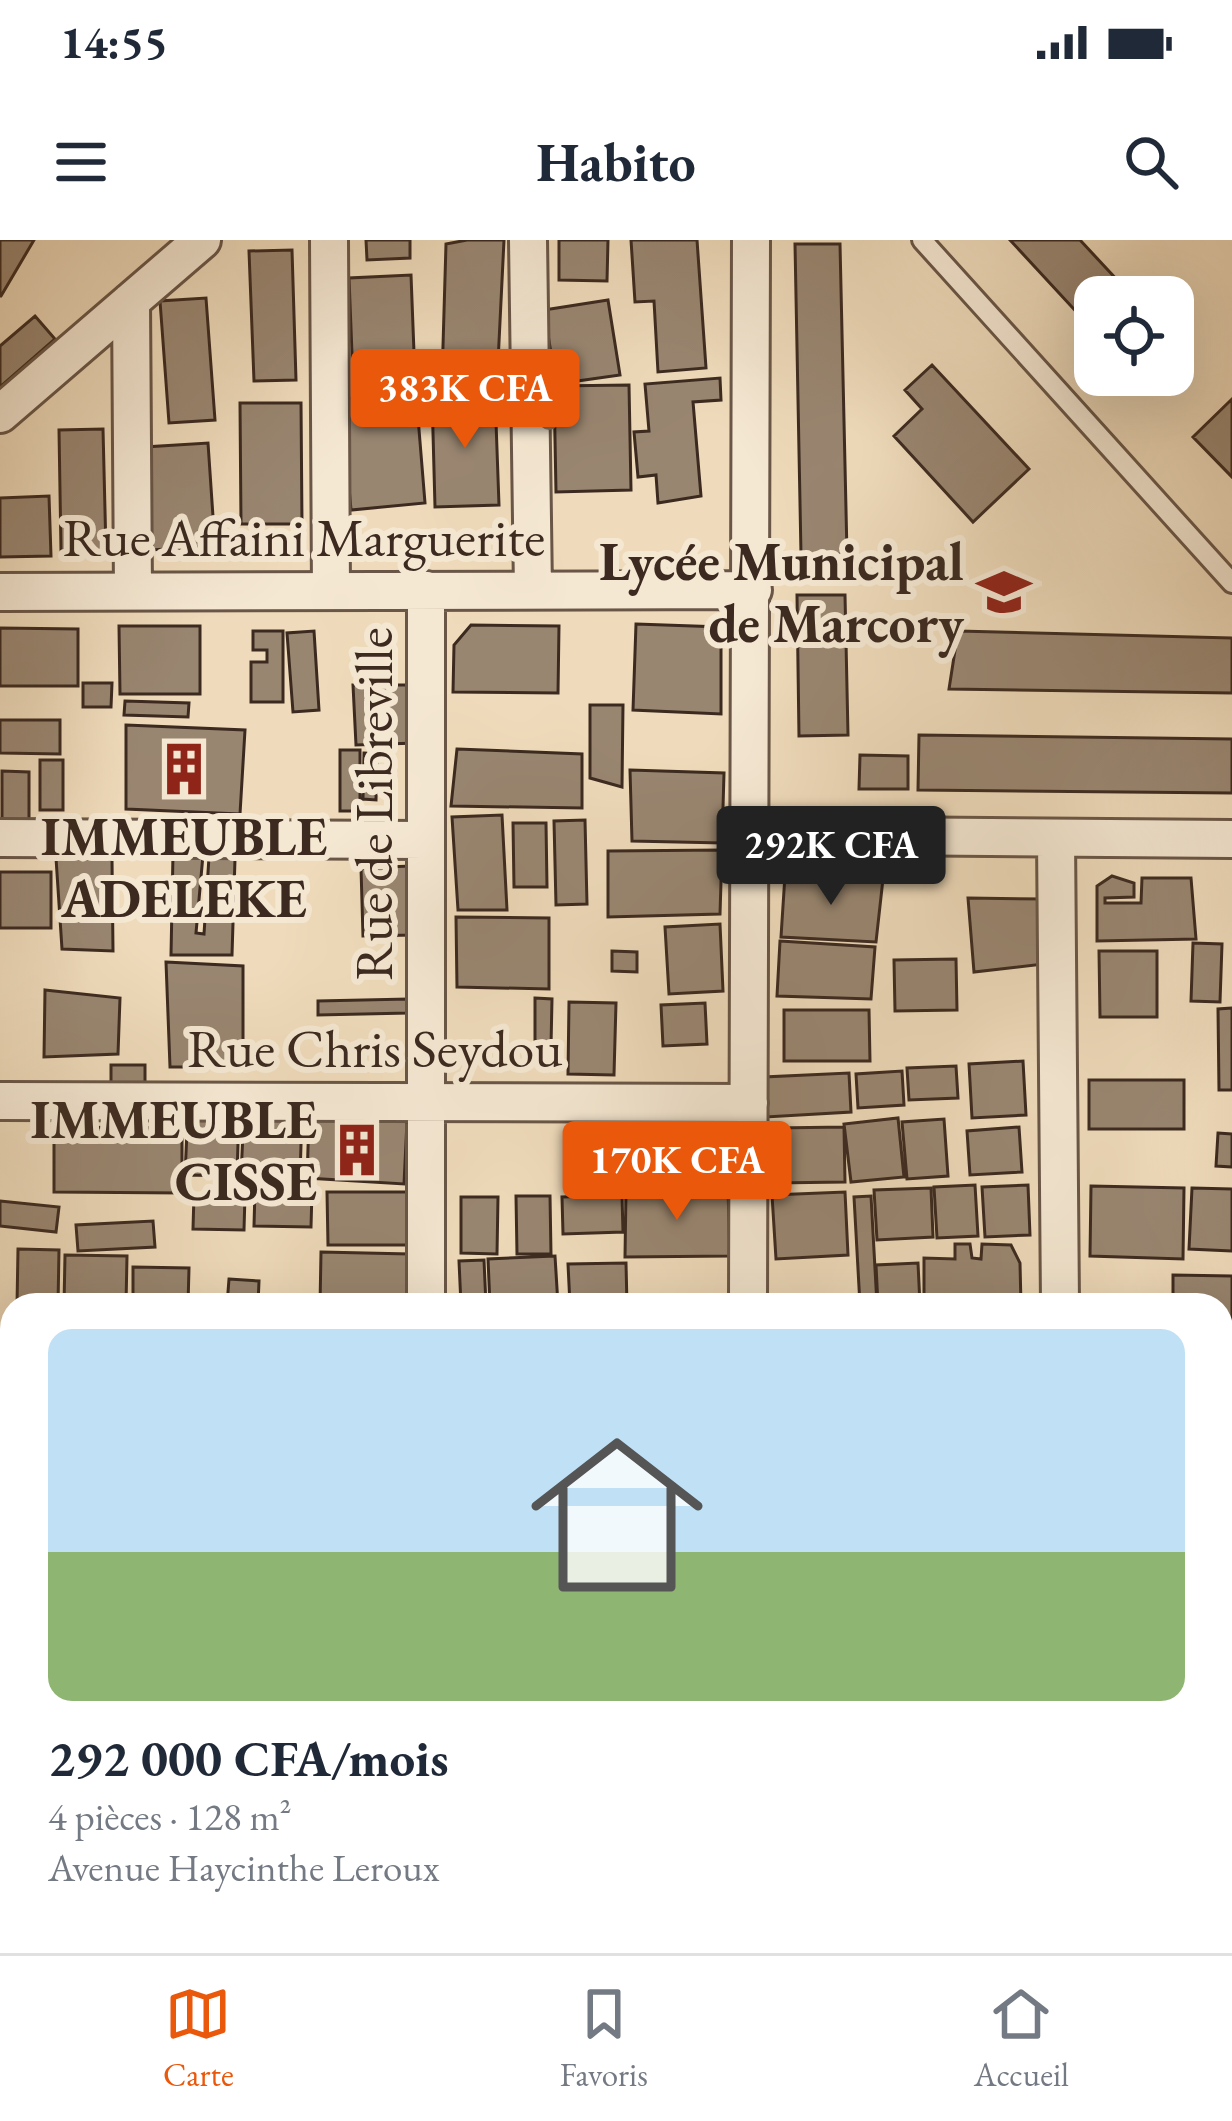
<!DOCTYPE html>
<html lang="fr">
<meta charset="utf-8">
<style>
body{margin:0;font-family:"EB Garamond",serif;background:#f6f6f7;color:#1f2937;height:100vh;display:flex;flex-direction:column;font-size:45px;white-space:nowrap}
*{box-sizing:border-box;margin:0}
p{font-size:39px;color:#747a83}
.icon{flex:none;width:66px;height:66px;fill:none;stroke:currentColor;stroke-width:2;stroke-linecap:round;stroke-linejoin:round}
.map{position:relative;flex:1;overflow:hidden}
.panel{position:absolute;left:0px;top:1053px;width:1233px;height:660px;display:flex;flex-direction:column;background:#fff;border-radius:36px 36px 0 0;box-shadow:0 12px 48px #0002}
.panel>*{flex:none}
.buttons{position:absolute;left:1074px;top:36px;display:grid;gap:24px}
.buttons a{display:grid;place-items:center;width:120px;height:120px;border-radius:24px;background:#fff;box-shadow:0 12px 48px #0002;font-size:60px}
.price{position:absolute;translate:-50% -102px;padding:0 27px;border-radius:12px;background:#ea580c;color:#fff;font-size:39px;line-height:78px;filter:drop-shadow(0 3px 6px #0008)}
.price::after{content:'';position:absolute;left:50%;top:72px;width:36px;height:27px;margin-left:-18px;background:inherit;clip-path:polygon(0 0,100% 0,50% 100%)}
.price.selected{background:#222;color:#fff}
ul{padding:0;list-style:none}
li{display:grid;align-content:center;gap:24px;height:636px;padding:0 48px}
li span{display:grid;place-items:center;height:372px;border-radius:24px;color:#555}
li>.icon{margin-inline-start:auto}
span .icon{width:216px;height:216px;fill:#fffc;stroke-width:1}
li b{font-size:51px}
.status{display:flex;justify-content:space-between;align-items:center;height:84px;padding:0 60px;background:#fff;direction:ltr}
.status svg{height:33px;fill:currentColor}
header{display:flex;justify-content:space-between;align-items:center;height:156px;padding:0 48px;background:#fff;font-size:54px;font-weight:700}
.tabs{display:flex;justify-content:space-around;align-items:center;height:168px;border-top:3px solid #e0e1e3;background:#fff;font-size:33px;color:#747a83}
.tabs a{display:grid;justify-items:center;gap:6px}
.tabs .selected{color:#ea580c}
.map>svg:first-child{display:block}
.building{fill:#998671;stroke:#3c2a20;stroke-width:3}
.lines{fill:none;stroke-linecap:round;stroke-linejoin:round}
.lane-casing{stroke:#695647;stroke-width:24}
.street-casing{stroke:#695647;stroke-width:42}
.lane{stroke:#f5e8d3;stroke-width:18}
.street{stroke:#f5e8d3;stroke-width:36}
.tree{fill:#9d8a74}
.labels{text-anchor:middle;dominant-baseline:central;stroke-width:12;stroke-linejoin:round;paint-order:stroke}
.street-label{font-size:54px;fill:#3c2a20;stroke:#f5e8d3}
.poi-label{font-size:54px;font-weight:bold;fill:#3c2a20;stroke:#f5e8d3;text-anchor:end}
</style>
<div class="status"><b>14:55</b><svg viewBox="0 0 49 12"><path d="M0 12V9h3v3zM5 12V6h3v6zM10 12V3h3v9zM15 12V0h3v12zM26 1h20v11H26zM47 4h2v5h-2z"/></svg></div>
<header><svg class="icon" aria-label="menu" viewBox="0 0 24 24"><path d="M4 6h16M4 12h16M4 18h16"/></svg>Habito<svg class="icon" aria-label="search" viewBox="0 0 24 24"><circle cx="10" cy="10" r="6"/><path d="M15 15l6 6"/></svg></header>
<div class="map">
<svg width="1232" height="1713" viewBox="0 0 1232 1713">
<rect width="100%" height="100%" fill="#efdbbb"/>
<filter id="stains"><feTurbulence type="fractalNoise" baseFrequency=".00167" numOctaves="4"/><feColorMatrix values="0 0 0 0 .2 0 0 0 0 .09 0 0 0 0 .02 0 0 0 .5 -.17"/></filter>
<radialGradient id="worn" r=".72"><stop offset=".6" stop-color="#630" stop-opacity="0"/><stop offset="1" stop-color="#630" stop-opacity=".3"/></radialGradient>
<!-- building -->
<path class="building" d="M0 0H34L1 56H0Z
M366 0H410V18L367 20Z
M467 0H504L497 143 442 140 446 4Z
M559 0H608L607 41 559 40Z
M631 0H697L706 128 658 132 654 61 635 62Z
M1010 0H1080L1133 57H1095V92Z
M795 4H840L847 314 801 315Z
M292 10 296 140 254 141 249 11Z
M411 35 415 138 353 139 349 38Z
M206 58 215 180 169 183 160 61Z
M608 60 620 135 556 144 544 70Z
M35 76 55 99 0 147V106Z
M932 125 1029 229 973 282 894 196 922 169 905 150Z
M720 138 721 160 693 162 701 256 658 263 656 235 638 237 634 192 649 191 645 144Z
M629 145 631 250 556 252 554 146Z
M416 153 425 263 351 270 341 159Z
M495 154 499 265 435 267 432 156Z
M1232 159V237L1193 197Z
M240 163H301L302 284H241Z
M103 189 106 311H61L59 190Z
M208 203 215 306 151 310 145 207Z
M49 256 51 316 0 317V258Z
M797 355H845L848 495 799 496Z
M636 384 721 387V474L633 470Z
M471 385 559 386 558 453 453 452 454 405Z
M119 386H200V454H120Z
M0 388 78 389V446H0Z
M253 391H283V462H251V422H267V410H253Z
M314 391 319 470 293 472 287 393Z
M958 391 1232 398V453L949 449Z
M375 404 393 405 392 426H375Z
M83 443H112L111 467H83Z
M353 445H414L416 503 356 505Z
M125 461 189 463 188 477 124 475Z
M590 465H623L622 547 590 538Z
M0 480H60V514L0 513Z
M126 485 245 490 240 574 126 569Z
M919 495 1232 499V553L918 550Z
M457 509 582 514V568L451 566Z
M340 510H360V571H340Z
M364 513 377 514 376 560 363 559Z
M860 515 908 516V549H859Z
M40 520H63V570H40Z
M630 530 724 533 722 603 632 601Z
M2 531 29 532V580H2Z
M502 575 507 670H458L452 577Z
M585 580 587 664 556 665 554 581Z
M513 583H546L547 647H514Z
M722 610 720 674 608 677V611Z
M173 614 203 615 196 693 204 694 209 617 235 619 232 715H171Z
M56 618 112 619 113 711 62 709Z
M411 626 413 695 363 696 361 628Z
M0 632H51V688H0Z
M785 635 883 639 876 702 781 697Z
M1112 636 1134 643V657L1105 658V663H1141L1142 638H1191L1196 699 1097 701V646Z
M968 658 1044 659V724L974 732Z
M456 677 549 678V749L457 747Z
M720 684 723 751 669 754 665 687Z
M780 701 875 707 871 759 777 756Z
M1193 703 1222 704 1220 762 1191 761Z
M612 711 637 712V732L612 731Z
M1099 711H1157V777H1100Z
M956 719 957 770 895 771 894 720Z
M166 722 243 726V827H170Z
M45 750 120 758 118 814 44 817Z
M535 758 552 759 551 806H535Z
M408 759V773L318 775V761Z
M569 762 616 763 614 835 568 834Z
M705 763 707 804 663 806 661 765Z
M1232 768V850H1219L1218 769Z
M784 770H869L870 821H784Z
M1023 821 1026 875 972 878 969 824Z
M111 825H145V845L111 844Z
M956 826 958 858 909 860 907 828Z
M902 831 904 865 858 868 856 834Z
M849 833 851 872 766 877 764 837Z
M1089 840H1184V889H1089Z
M188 869 239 871 237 936 185 935Z
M244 873 302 874 300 936 241 935Z
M898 878 904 937 851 942 844 884Z
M309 879 407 881 404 944 307 938Z
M944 879 948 936 907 939 902 882Z
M707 883 709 940 618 942 617 886Z
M54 887 182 888V953L54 952Z
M844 887 845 942 774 943 775 888Z
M1019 887 1022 932 970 935 967 891Z
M1218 893 1232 894V927L1216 926Z
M975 945 978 996 937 998 934 947Z
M1028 945 1030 995 985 997 982 947Z
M1091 946 1184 948 1183 1019 1090 1016Z
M931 948 933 997 877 1000 874 950Z
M1192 948 1232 949V1011L1189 1009Z
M728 949 730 1016 625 1017 626 950Z
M255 950 312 951 311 987 254 986Z
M327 952H417V1005H328Z
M845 952 848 1015 776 1019 772 955Z
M194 954 245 955 244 990 193 989Z
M622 955 623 992 563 994 562 957Z
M516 956H550L551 1014H517Z
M871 956 877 1065H860L854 957Z
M461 957H498L497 1014 461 1013Z
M0 961 59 967 56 992 0 986Z
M153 981 155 1007 78 1011 76 985Z
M955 1004H970L972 1018 981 1019 982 1004 1011 1005 1020 1023 1021 1065H924V1018L955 1019Z
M18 1009 59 1010 58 1065H17Z
M321 1012 409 1014 408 1065H320Z
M65 1015 127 1016 126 1065H64Z
M555 1016 558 1065H490L488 1019Z
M484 1020 486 1065H461L459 1021Z
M626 1023 627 1065H570L568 1024Z
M918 1023 920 1065H878L876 1025Z
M133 1027 189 1028 188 1065H133Z
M1173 1035 1232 1036V1098H1221V1065H1173Z
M229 1039 259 1041 258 1065H227Z
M0 1147 12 1148V1239L0 1238Z
M1221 1151 1232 1152V1248H1221Z
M1221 1295H1232V1348H1221Z
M3 1381H12V1484H4Z
M0 1495H12V1529H0Z
M1221 1518H1232V1610H1221Z
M0 1539H12V1593H0Z
M148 1701H239V1713H148Z
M369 1701H429L430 1713H370Z
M713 1701H757V1713H713Z
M766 1701H823V1713H766Z
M859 1701H896V1713H859Z
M901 1701H1005L1006 1713H902Z
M1040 1701H1073V1713H1039Z"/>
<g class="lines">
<defs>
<path id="lane" d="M922 0 1232 343"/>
<path id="street" d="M329 0 331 351
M528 0 533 350
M131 61 133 351
M0 174 202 0
M426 350V1065
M0 352 753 350
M749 595 1232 599
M0 598 426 600
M1056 598 1060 1065
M0 861 749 863
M748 1065 751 0
M0 1111H12
M1221 1116H1232
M1221 1370H1232
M0 1375H12
M0 1615H12
M1221 1618H1232
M41 1712V1701"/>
</defs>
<!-- lane casing -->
<use href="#lane" class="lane-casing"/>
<!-- street casing -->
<use href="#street" class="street-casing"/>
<!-- lane -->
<use href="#lane" class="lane"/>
<!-- street -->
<use href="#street" class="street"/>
</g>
<!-- trees -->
<circle class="tree" cx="549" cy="180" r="10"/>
<!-- icons -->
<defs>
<symbol id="school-bare" viewBox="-9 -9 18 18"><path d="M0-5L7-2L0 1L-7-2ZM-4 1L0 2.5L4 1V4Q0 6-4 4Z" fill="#8f2418" stroke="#f5e8d3" stroke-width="2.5" paint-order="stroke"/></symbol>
<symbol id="building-bare" viewBox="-9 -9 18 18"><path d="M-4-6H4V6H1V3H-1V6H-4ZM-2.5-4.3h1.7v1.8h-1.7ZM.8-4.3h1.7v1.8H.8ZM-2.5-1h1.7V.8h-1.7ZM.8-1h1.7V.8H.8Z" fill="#8f2418" stroke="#f5e8d3" stroke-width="2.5" paint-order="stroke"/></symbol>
</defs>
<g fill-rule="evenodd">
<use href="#school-bare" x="966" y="314" width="76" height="76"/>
<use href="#building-bare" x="146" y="491" width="76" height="76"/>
<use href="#building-bare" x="319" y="872" width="76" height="76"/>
</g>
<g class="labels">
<!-- street labels -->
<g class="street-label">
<text x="304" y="297">Rue Affaini Marguerite</text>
<text transform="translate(373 564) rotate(-90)">Rue de Libreville</text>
<text x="375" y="808">Rue Chris Seydou</text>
</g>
<!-- poi labels -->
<g class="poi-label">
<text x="964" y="321">Lycée Municipal<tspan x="964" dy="62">de Marcory</tspan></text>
<text x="184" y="596" text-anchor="middle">IMMEUBLE<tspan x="184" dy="62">ADELEKE</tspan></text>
<text x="317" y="879">IMMEUBLE<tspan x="317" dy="62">CISSE</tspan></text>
</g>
</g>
<rect width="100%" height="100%" filter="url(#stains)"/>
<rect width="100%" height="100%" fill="url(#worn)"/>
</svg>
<div class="buttons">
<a><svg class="icon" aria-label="locate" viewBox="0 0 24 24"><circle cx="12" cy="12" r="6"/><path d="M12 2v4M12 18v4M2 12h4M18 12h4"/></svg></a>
</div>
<b class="price" style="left:465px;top:211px">383K CFA</b>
<b class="price selected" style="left:831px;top:668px">292K CFA</b>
<b class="price" style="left:677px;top:983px">170K CFA</b>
<section class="panel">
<ul>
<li><span style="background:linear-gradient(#bfe0f5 60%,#8fb573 0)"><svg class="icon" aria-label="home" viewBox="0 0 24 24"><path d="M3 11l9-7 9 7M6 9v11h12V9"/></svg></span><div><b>292 000 CFA/mois</b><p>4 pièces · 128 m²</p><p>Avenue Haycinthe Leroux</p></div></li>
</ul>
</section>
</div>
<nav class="tabs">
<a class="selected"><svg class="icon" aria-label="map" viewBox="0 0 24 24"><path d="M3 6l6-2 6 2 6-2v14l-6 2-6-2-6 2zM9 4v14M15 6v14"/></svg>Carte</a>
<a><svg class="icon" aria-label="saved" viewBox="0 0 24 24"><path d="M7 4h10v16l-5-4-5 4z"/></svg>Favoris</a>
<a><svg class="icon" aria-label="home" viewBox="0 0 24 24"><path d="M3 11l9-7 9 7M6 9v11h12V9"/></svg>Accueil</a>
</nav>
